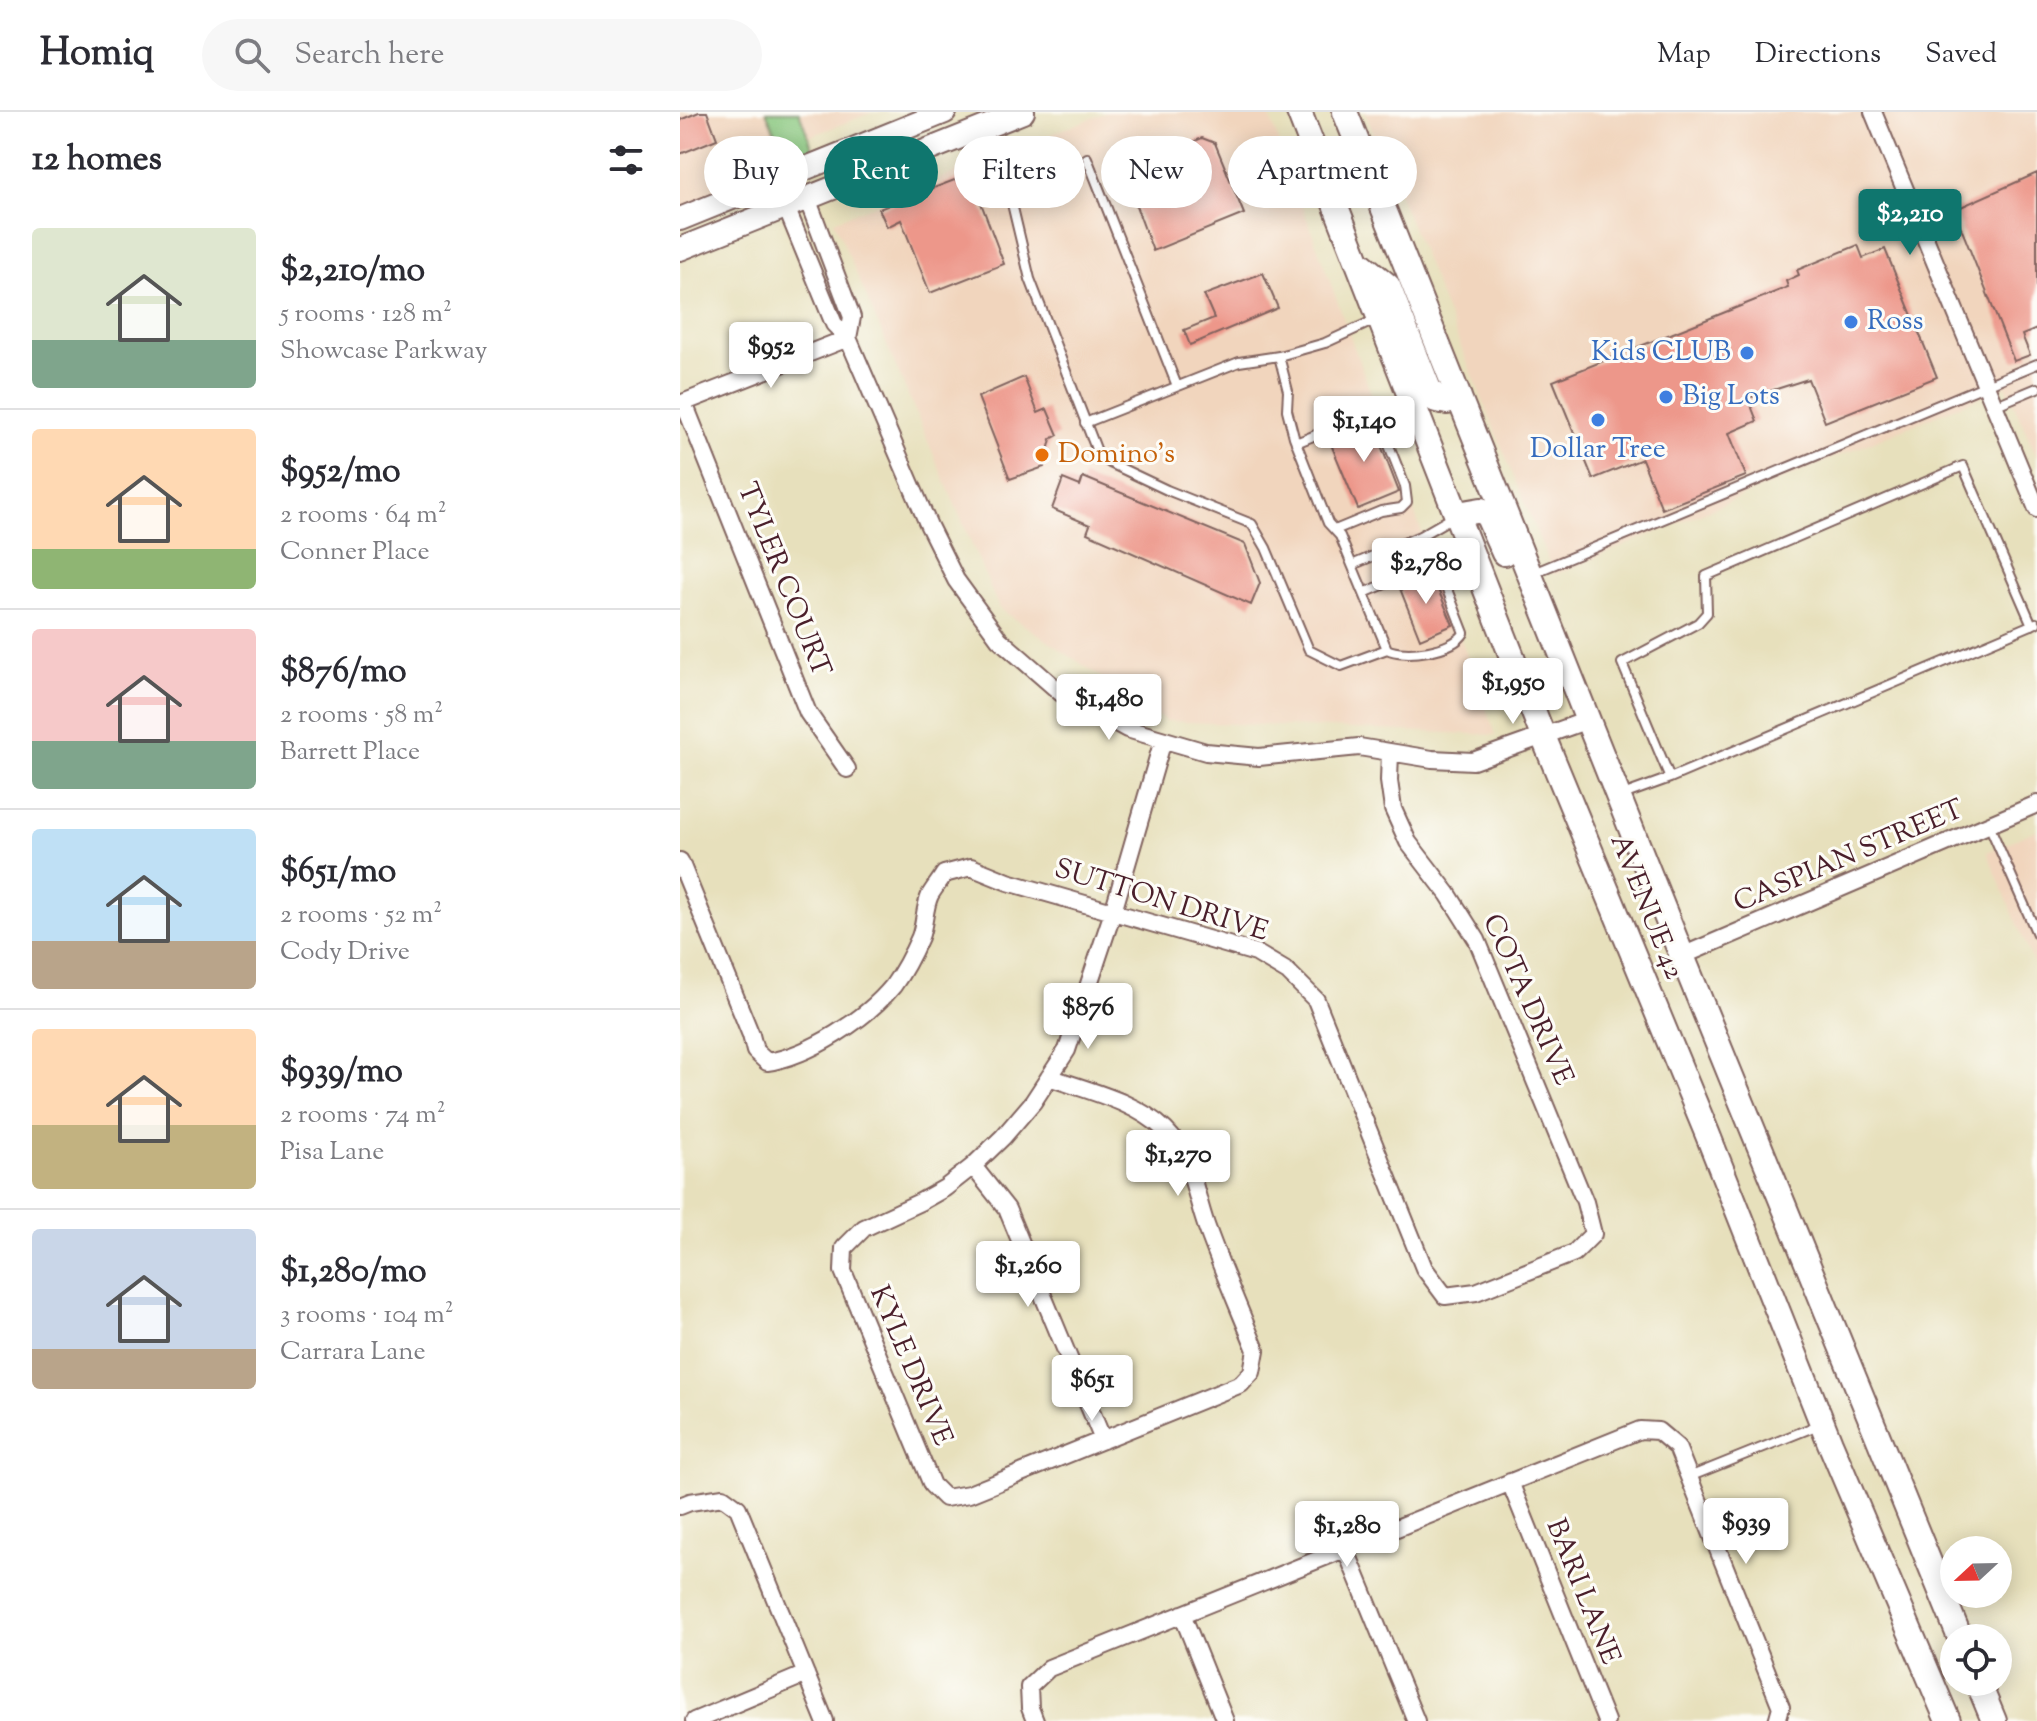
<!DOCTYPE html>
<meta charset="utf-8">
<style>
body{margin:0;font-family:"Sorts Mill Goudy",serif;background:#f7f7f7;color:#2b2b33;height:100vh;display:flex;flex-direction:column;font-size:30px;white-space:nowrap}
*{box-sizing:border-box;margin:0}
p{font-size:26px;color:#7c7c81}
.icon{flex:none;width:44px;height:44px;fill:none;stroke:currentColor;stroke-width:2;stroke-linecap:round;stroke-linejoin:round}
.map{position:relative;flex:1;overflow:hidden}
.details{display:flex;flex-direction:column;background:#fff;width:680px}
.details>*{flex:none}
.top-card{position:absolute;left:24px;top:24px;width:760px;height:72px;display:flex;gap:16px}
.needle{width:52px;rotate:248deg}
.fabs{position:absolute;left:1260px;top:1424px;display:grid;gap:16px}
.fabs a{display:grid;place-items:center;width:72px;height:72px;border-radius:50%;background:#fff;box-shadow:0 4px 20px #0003;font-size:40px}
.price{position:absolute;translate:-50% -68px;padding:0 18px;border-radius:8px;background:#fff;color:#222;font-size:26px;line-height:52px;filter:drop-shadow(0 2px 4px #0008)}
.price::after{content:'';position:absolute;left:50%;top:48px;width:24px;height:18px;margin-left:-12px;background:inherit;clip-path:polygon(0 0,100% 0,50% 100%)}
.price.current{background:#0f766e;color:#fff}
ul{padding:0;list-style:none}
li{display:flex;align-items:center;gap:24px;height:200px;padding:0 32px}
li+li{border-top:2px solid #e1e1e2}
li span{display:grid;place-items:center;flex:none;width:224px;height:160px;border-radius:8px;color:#555}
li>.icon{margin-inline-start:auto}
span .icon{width:96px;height:96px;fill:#fffc;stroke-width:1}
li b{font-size:34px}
h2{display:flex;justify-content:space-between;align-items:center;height:96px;padding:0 32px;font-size:34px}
.chip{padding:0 28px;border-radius:36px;background:#fff;box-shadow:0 4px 20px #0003;font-size:28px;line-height:72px}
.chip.current{background:#0f766e;color:#fff}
header{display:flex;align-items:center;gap:48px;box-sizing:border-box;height:112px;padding:0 40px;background:#fff;border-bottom:2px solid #e1e1e2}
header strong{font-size:38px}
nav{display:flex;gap:44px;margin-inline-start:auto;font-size:28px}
.search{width:560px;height:72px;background:#f7f7f7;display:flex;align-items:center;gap:20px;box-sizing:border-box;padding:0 28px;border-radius:44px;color:#7c7c81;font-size:30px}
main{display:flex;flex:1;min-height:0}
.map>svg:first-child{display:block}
.built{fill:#f1d5bd}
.green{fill:#89c87f;stroke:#6a7455;stroke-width:2}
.building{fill:#ed978a}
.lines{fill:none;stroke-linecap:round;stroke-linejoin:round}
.service-casing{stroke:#81635e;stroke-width:12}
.minor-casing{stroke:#81635e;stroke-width:20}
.tertiary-casing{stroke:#81635e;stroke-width:26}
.secondary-casing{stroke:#81635e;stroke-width:28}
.service{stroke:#fff;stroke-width:8}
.minor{stroke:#fff;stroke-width:16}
.tertiary{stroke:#fff;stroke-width:22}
.secondary{stroke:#fff;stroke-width:24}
.shop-dot{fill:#3f7fe0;stroke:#fdfcf7;stroke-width:3}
.food-dot{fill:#e8710a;stroke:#fdfcf7;stroke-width:3}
.labels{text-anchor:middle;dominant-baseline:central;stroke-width:6;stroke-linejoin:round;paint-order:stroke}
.shop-label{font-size:28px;fill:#366cbe;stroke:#fdfcf7;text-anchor:start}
.food-label{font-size:28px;fill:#c56008;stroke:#fdfcf7;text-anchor:start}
.street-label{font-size:28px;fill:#4a1f2b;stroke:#fdfcf7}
</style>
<header>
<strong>Homiq</strong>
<div class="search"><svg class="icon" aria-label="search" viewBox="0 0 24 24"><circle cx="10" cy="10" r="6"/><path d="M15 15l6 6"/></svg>Search here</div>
<nav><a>Map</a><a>Directions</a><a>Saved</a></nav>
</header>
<main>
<section class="details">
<h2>12 homes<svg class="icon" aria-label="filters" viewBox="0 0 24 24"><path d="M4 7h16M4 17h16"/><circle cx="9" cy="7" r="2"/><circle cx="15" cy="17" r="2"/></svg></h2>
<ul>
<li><span style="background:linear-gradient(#dfe7d0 70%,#7fa58c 0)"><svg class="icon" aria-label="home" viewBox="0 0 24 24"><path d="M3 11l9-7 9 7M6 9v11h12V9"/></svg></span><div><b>$2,210/mo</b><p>5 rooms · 128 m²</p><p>Showcase Parkway</p></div></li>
<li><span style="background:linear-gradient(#ffd9b3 75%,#8fb573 0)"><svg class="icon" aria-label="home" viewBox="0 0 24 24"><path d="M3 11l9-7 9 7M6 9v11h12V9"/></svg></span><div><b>$952/mo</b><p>2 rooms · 64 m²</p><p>Conner Place</p></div></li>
<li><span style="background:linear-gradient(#f6c9c9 70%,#7fa58c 0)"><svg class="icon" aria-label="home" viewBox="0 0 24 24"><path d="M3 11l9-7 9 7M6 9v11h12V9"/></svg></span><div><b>$876/mo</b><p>2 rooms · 58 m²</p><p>Barrett Place</p></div></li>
<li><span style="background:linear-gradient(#bfe0f5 70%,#b9a48a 0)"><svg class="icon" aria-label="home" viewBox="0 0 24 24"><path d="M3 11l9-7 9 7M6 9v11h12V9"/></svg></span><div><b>$651/mo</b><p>2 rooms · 52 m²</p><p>Cody Drive</p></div></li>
<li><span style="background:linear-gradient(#ffd9b3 60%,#c2b280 0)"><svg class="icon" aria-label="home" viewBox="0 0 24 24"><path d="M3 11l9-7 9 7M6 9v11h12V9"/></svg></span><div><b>$939/mo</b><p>2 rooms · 74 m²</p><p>Pisa Lane</p></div></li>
<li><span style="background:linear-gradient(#c9d6e8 75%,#b9a48a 0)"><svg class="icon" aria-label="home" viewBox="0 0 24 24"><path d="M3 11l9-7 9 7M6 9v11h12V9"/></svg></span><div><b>$1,280/mo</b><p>3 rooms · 104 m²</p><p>Carrara Lane</p></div></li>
</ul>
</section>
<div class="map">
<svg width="1357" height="1609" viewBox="0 0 1357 1609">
<rect width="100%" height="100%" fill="#fdfcf7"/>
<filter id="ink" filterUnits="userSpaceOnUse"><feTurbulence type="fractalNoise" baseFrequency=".0125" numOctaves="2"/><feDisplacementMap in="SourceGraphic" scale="16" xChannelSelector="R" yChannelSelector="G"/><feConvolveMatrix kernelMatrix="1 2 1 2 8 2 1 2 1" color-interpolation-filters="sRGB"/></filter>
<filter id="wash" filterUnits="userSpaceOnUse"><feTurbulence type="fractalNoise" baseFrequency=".006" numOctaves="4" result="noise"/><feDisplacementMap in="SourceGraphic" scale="32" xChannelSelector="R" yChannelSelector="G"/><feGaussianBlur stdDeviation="1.8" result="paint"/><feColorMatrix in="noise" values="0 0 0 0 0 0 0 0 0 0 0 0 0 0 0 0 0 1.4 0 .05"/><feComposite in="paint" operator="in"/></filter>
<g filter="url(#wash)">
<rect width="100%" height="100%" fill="#e7e0bc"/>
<!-- built -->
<path class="built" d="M0 0H193L129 25 135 43 0 97Z
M427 0H588L816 623 486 609 319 496 154 109Z
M685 0H1357V345L1326 274 874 463Z
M1357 718V860L1307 740Z"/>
<!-- green -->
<path class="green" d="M86 0H119L135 43 113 52 108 50Z"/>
<g id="blocks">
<!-- building -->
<path class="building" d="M19 0H27L37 27 0 42V8Z
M522 26 535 31 564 102 473 139 443 59Z
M1357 61V217L1342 223 1350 243 1334 249 1274 98Z
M290 62 324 152 250 181 221 108 207 115 199 97Z
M1178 133 1183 146 1205 137 1257 265 1145 310 1128 267 1068 286 1077 309 1049 321 1066 364 982 397 962 347 913 367 873 269 1108 175 1106 169 1119 163 1117 158Z
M583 161 598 196 510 233 504 218 534 206 524 183Z
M344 265 358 301 367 297 378 323 371 327 364 355 330 367 298 285Z
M687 310 693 313 719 380 678 397 648 325Z
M403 365 565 432 580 471 571 493 407 421 410 413 372 397 383 367 400 374Z
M752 463 773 513 740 527 719 474 742 464Z"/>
</g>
</g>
<g filter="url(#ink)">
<use href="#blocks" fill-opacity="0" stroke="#81635e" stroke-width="2"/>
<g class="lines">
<defs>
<path id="service" d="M305 16 328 75 350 167 418 342 430 351 487 378 572 412 586 436 629 538 661 554 707 537 660 424 648 411 614 325 607 298 608 279 599 244
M407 46 497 274
M1314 294 1357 276
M405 311 559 250 599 244 645 231 697 207
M616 331 687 302 699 308 725 374 727 390 721 396 701 399 655 418
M672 453 740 424 773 405
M851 462 1357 252
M684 481 740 457 755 456 761 462 784 521C773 539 724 546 707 537
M990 666 942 551 1018 511 1027 501 1026 464 1283 354 1352 513
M940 684 990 666 1356 511
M1309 713 1357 822
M1009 1365 1141 1312"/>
<path id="minor" d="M1193 0 1357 397
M127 86 172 205 168 226
M106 95 154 212 168 226 249 414 276 468 319 527 381 581 447 617 526 640 579 645 679 635 752 647 793 649 908 608
M4 291 128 601 167 657
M0 292 168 226
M0 749 71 923 75 939 87 950C129 944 186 907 213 874 223 860 233 841 240 825 245 812 244 796 250 783 254 776 260 769 264 762L291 755 328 770 576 841 608 860 636 888 744 1156 765 1184 796 1180 894 1141 913 1122 905 1090 797 828 768 782 728 730 713 697 709 669 710 640
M1002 844 1357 692
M369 965C408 979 455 989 485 1018 512 1044 514 1079 526 1113 541 1155 559 1196 576 1238L572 1260 561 1272 289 1382 265 1386 252 1373 163 1159 164 1136 184 1116 240 1090 265 1076 293 1054 323 1025 353 990 387 938 433 800 483 628
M293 1054 327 1097 423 1328
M830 1370 926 1609
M0 1394 10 1390 43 1385 58 1396 145 1609
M665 1436 736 1609
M502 1502 545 1609
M14 1609 126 1562
M355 1609 350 1596 349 1575 369 1556 960 1318 978 1319 997 1335 1101 1595 1097 1609"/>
<path id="tertiary" d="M0 107 265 0
M0 137 343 0"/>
<path id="secondary" d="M619 0 863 624 1027 1021 1150 1331 1268 1609
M665 0 1002 844 1280 1526
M681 152 708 174 748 275 756 288 767 290 779 285
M778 402 801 398 808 405 824 441
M1298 1570 1314 1609"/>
</defs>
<!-- service casing -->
<use href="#service" class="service-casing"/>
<!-- minor casing -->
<use href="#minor" class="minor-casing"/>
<!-- tertiary casing -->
<use href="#tertiary" class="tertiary-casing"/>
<!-- secondary casing -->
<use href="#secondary" class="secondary-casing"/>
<!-- service -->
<use href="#service" class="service"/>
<!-- minor -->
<use href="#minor" class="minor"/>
<!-- tertiary -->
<use href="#tertiary" class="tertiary"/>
<!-- secondary -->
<use href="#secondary" class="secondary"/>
</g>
</g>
<!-- markers -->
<g class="shop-dot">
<circle cx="1171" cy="210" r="8"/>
<circle cx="1067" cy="241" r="8"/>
<circle cx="986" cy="285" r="8"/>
<circle cx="918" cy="308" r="8"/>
</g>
<circle class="food-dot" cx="362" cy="343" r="8"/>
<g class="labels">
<!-- shop labels -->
<g class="shop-label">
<text x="1187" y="210">Ross</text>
<text x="1051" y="241" text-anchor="end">Kids CLUB</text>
<text x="1002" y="285">Big Lots</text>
<text x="918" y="338" text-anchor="middle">Dollar Tree</text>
</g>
<!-- food labels -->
<g class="food-label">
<text x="378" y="343">Domino's</text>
</g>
<!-- street labels -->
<g class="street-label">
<text transform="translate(103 468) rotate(68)">TYLER COURT</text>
<text transform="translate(1169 745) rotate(-23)">CASPIAN STREET</text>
<text transform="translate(481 789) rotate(17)">SUTTON DRIVE</text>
<text transform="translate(966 795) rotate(68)">AVENUE 42</text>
<text transform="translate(847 888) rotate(66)">COTA DRIVE</text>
<text transform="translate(230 1254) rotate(67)">KYLE DRIVE</text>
<text transform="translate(902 1480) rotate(68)">BARI LANE</text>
</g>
</g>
</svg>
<div class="fabs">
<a><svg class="needle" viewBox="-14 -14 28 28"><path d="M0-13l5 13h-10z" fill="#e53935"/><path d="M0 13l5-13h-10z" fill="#7c7c81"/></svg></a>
<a><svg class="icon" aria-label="locate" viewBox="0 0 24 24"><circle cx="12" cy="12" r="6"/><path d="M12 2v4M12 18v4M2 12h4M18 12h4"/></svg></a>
</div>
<b class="price current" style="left:1230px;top:145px">$2,210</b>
<b class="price" style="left:91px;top:278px">$952</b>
<b class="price" style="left:684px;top:352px">$1,140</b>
<b class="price" style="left:746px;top:494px">$2,780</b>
<b class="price" style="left:833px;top:614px">$1,950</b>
<b class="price" style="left:429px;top:630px">$1,480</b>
<b class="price" style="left:408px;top:939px">$876</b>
<b class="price" style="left:498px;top:1086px">$1,270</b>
<b class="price" style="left:348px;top:1197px">$1,260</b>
<b class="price" style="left:412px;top:1311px">$651</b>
<b class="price" style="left:1066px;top:1454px">$939</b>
<b class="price" style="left:667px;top:1457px">$1,280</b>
<div class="top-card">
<a class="chip">Buy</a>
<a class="chip current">Rent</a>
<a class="chip">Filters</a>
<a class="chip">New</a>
<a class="chip">Apartment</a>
</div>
</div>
</main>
